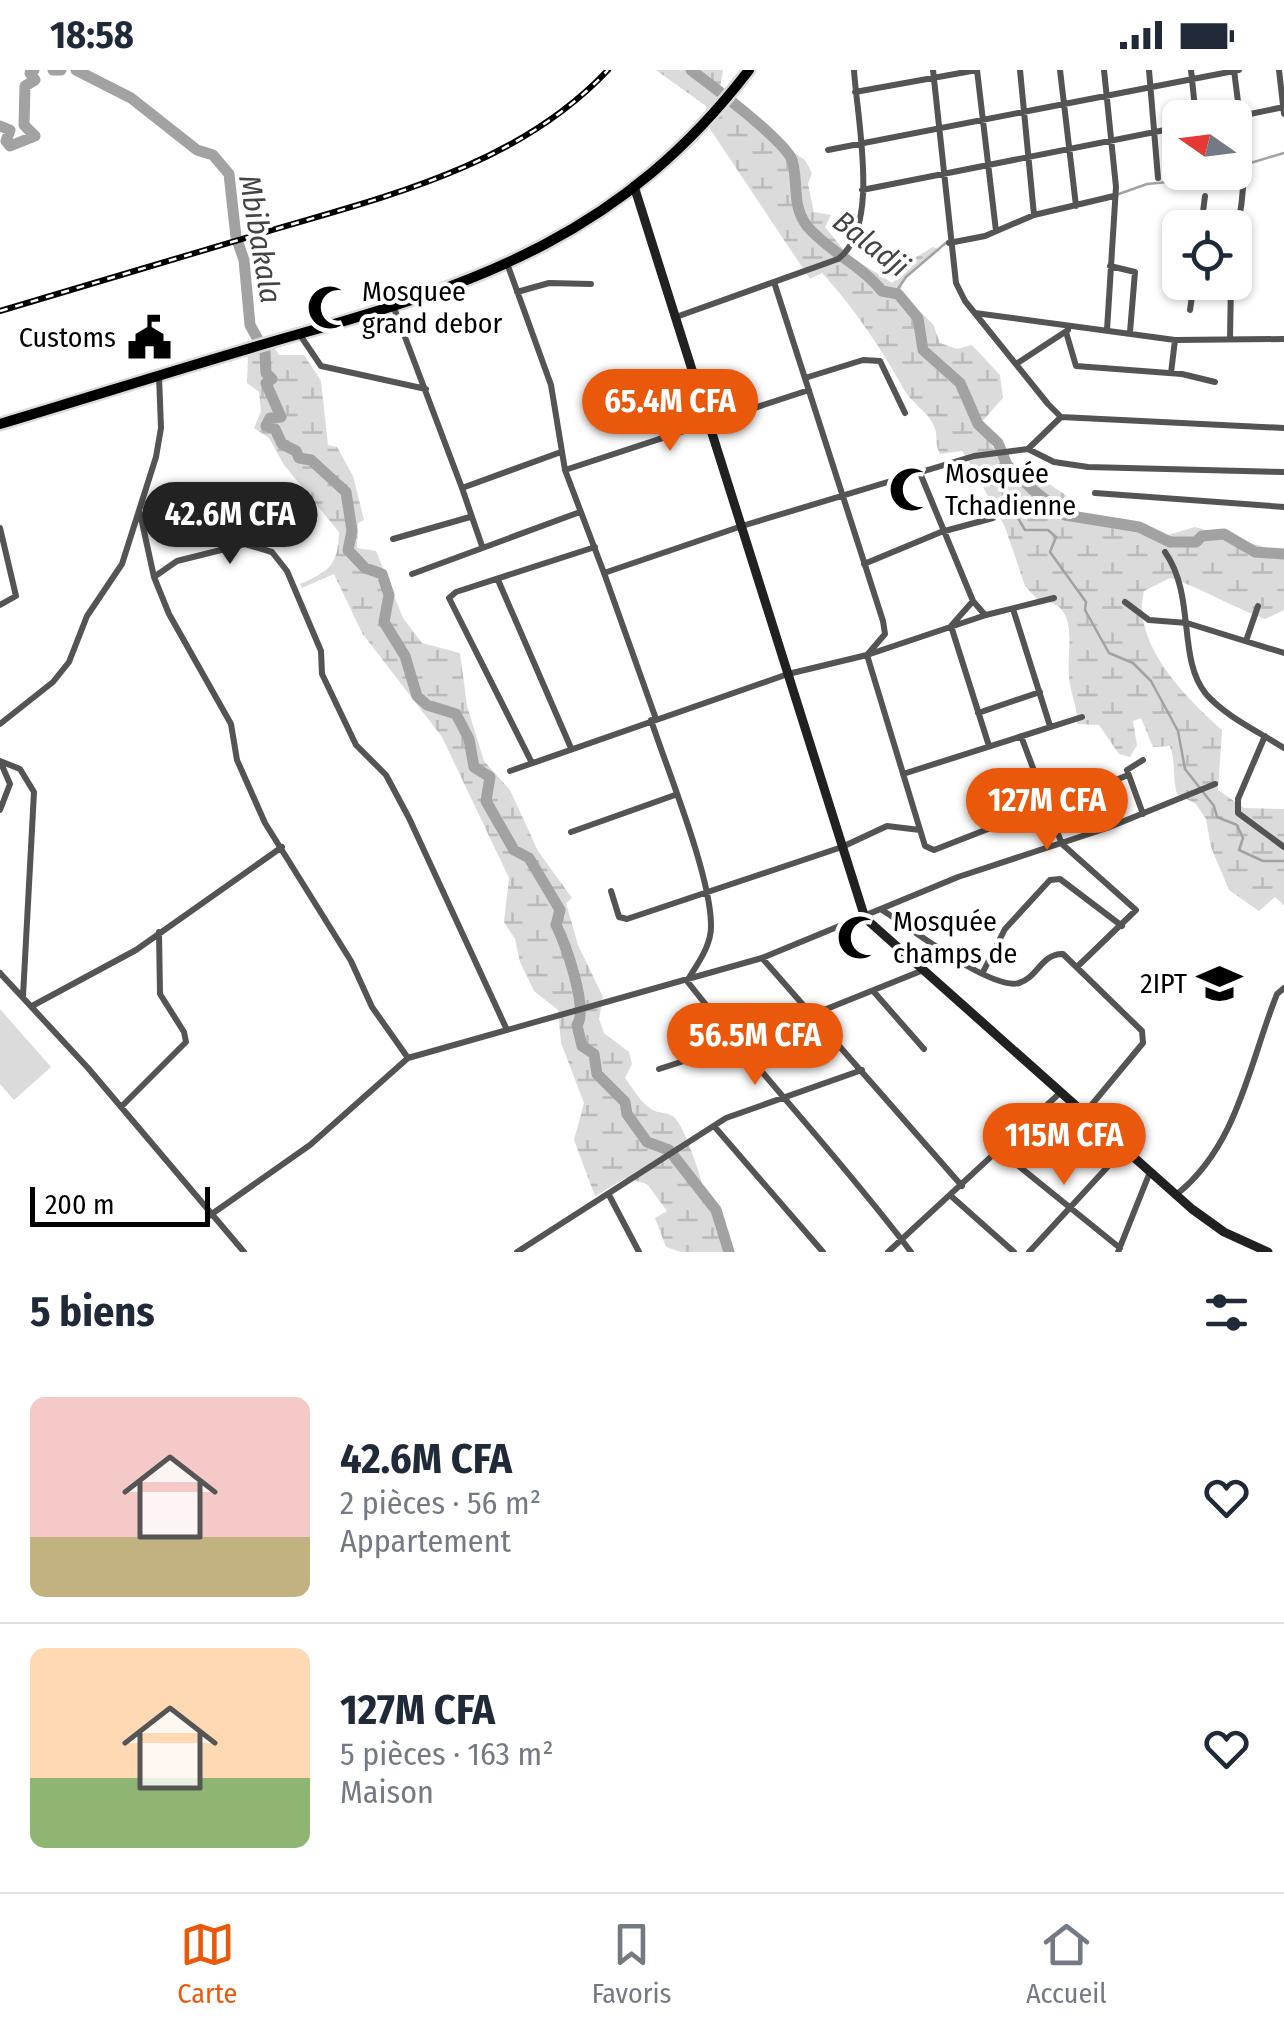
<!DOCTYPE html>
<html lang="fr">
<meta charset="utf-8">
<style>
body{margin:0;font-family:"Fira Sans Condensed",sans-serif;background:#f2f2f3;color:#1f2937;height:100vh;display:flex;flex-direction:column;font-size:38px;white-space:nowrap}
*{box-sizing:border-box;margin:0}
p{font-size:32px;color:#747a83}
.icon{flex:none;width:55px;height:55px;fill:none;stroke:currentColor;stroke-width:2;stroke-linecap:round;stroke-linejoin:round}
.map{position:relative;height:1182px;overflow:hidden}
.side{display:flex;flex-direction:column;background:#fff;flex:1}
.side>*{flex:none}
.needle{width:65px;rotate:284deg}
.controls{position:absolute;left:1162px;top:30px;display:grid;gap:20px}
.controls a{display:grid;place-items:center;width:90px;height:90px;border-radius:15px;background:#fff;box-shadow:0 2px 8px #0004;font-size:50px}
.scale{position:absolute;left:30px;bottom:25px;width:180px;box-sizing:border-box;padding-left:10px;border:5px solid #000;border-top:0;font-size:28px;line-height:35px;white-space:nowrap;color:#000;-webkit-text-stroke:8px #fff;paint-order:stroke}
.price{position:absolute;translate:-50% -85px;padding:0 22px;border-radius:35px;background:#ea580c;color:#fff;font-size:32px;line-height:65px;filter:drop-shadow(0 2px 5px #0008)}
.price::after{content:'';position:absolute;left:50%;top:60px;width:30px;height:22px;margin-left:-15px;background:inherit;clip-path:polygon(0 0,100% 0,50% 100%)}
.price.selected{background:#222;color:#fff}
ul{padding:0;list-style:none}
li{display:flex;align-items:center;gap:30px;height:250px;padding:0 30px}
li+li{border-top:2px solid #e0e1e3}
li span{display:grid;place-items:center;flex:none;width:280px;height:200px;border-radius:15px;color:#555}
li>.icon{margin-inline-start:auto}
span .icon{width:120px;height:120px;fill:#fffc;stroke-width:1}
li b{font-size:42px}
h2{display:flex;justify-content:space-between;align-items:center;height:120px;padding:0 30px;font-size:42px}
.status{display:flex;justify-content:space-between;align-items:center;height:70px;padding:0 50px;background:#fff;direction:ltr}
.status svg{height:28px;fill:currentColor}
.tab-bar{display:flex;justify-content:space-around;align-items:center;height:140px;border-top:2px solid #e0e1e3;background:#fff;font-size:28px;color:#747a83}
.tab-bar a{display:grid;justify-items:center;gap:5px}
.tab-bar .selected{color:#ea580c}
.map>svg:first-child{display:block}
.wetland{fill:url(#wetland-marsh)}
.park{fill:#dbdbdb}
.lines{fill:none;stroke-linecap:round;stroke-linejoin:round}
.stream{stroke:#a2a2a2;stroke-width:2.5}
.river{stroke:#a2a2a2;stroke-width:11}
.primary-casing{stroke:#dbdbdb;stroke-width:15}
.street{stroke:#545454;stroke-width:6}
.secondary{stroke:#212121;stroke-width:9}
.primary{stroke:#000;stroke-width:10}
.rail-casing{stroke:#000;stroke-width:6}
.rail{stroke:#fff;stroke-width:2.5;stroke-dasharray:8;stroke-linecap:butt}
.labels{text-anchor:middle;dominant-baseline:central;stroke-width:8;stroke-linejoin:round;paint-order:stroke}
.poi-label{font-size:28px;fill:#000;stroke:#fff;text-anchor:start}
.water-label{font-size:30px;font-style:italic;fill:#434343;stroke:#fff}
</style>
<div class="status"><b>18:58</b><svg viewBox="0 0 49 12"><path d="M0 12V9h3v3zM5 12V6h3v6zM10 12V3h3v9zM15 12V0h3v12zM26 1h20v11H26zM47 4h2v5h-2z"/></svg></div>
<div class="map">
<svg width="1284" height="1182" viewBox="0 0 1284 1182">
<defs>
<pattern id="wetland-marsh" width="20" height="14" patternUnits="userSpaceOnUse" patternTransform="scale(2.5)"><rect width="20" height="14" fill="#dbdbdb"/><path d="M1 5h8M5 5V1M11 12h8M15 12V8" fill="none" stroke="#bababa"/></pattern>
</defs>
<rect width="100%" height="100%" fill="#fff"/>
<!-- wetland -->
<path class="wetland" d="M656 0H723L719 23 770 67 805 90 812 103 808 114 814 142 831 145 825 157 848 185 892 213 910 198 913 189 933 177 940 180 904 208 900 223 933 254 940 273 957 279 972 275 1000 305 1003 328 979 355 1002 392 1049 414 1079 434 1076 444 1089 450 1141 454 1161 467 1195 457 1284 483V540L1265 549C1232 537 1204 519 1170 508L1144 521C1131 573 1186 628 1222 660L1218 720 1244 738 1284 739V835L1275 827 1259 841 1229 820 1211 777 1206 749 1196 734 1177 724C1172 707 1176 693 1170 676L1153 677 1141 648 1133 651 1137 675 1130 687 1119 684 1099 655 1077 654C1078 636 1070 623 1069 607 1066 579 1082 532 1038 530L1025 516 1005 457 968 390 962 381 940 384C934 373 939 365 933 354 926 340 910 332 903 318 881 278 854 238 822 203L810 209 710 59 706 36Z
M268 267 279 285H304L321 311 328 375 337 377 353 406 364 450 358 453 357 478 376 481 403 548 422 573 460 583 467 636 484 691 510 720 538 781 572 828 566 833 578 875 603 927 599 949 604 963 629 982 632 994 625 1008C632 1017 641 1033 651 1039 660 1045 671 1040 678 1052 686 1063 704 1113 704 1125L720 1139 732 1182H681L666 1177 655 1148 667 1141 647 1114 626 1108 595 1126 574 1070 584 1033 561 973 558 940 534 921 520 892 515 869 504 852 509 808 442 667 362 563 334 504 302 518 300 514C329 501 338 496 339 462L284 395 269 368 254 358 261 341 259 322 247 313 248 288 242 273Z"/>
<!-- park -->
<path class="park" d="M0 939 51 997 14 1030 0 1014Z"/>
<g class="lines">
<!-- stream -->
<path class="stream" d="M1247 94 1284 83
M1116 125 1147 114 1209 108 1219 102
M893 226 906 207 948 171
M1003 390 993 406 1025 460H1048L1056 467 1050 482 1086 532 1085 540 1109 583 1133 593 1151 611 1178 661 1185 699 1214 736 1217 747 1237 755 1243 768 1239 780 1263 791H1284"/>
<!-- river -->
<path class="river" d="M53 0H61
M76 0 131 28 197 80 213 85 229 104 236 167 244 190 250 255 265 282 266 303 272 309 266 313 281 347 270 348 266 356 275 359 282 374 296 381 299 388 311 390 346 422 352 461 348 480 365 498 382 504 389 525 384 552 405 586 417 626 427 635 456 644 469 669 474 697 490 707 486 731 514 780 529 788 560 840 556 855C565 872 589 940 577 955L582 976 594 984 597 1004 625 1032 627 1044 647 1072 669 1080 716 1140 729 1182
M691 0C710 14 785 71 792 90 799 113 791 135 807 156 828 181 861 195 882 221L898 224 918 248 923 280 960 313 978 354 998 373 1007 395 1033 420 1065 445 1139 457 1170 472H1196L1202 466 1224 464 1255 482 1284 484
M0 56 10 60 6 71 10 76 35 66 24 55 25 16 35 10 30 3 34 0"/>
<defs>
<path id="primary" d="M0 354C97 325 194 294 292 266 482 213 624 163 749 0"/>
</defs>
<!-- primary casing -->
<use href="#primary" class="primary-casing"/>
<!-- street -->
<path class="street" d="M933 0 956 213 965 231 1048 334 1061 347 1284 358
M1020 0 1034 145
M1060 0 1076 136
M1104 0 1116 117 1107 260
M1149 0 1158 108
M1191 0 1196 48
M1234 0C1241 58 1251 109 1235 166
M1279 0 1284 44
M855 22 977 0 996 161
M1230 48 1284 37
M828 80 1239 0
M862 120 1180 57
M1201 158 1205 126
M949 173 985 166 1034 145 1114 126
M508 196 551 315 565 400 809 320
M1110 196 1135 202 1130 262
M774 212 883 551 885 564 867 585 925 776 934 780 1047 736
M517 222 549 213 591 214
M394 238 462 418
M1190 240 1194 212
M975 243 1175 270 1284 269
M676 247 838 189C881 157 857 50 854 0
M1066 262 1076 296 1182 304 1215 312
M300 265 321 296 426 319
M1230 269 1231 212
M1016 294 1068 260
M1171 303 1175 270
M805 308 863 290 880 291 905 343
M1028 379 1061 347
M565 400 604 503
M920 403 973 531 985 545
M1095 423 1284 437
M140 443 154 507 169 544 231 654 237 690 265 753 351 891 372 937 408 988
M0 458 16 526 0 535
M393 469 470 447
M482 476 462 418 561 382
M1165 482C1196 526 1177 589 1206 624 1225 646 1259 662 1284 678
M864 494 941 462 993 448
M412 504 580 442
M154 507 177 491 245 474 272 482 287 501 321 581 322 604 356 675 386 705 409 748 507 960
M498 510 571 678
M973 531 951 556 989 676
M1125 532 1149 550 1187 553 1284 583
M1013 539 1050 656
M1246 571 1258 536
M978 643 1040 622
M656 649 604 503 742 456 974 386 1028 379 1054 392 1088 397 1284 402
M651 650C668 702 710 803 711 854 712 875 698 893 687 911 759 1003 841 1089 911 1182
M0 654 53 612 69 592 87 546 122 494 156 387 161 358 159 306
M1021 666 1048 738
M1265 666 1238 729V743L1284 777
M0 691 20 699 34 722 23 926
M0 691 10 714 0 740
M532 693 449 528 456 522 595 477
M510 701 788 604 867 585 986 545 1054 528
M903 704 1082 647
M1143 744 1127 700 1143 690
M571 762 675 725
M611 821 619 847 627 849 842 777 887 756 920 760
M882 840C908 856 991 921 1019 913 1037 908 1042 883 1063 884L1142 961 1143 973 1084 1044
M762 888 962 1116
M1077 897 1136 840 1062 774 1050 744 1074 727 1128 705
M983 902 1005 859 1050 810 1060 809 1122 856
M0 903 88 998 244 1182
M874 922 924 979
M32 936 136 880 282 777
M814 944 921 901
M659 999 737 974
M121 1037 186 972 184 962 160 924 159 862
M714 1056 823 1182
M999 1080 1120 1178
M1177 1124C1238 1075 1249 994 1277 924L1284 918
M609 1125 639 1182
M951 1126 1014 1182
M209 1146 310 1075 408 988 762 888 958 807 1107 758 1215 714
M517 1182 726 1048 862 1000
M888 1182 1061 1022
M1029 1182 1124 1079
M1118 1182 1150 1102"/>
<!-- secondary -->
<path class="secondary" d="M634 116 865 848 1192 1139 1224 1162 1268 1182"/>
<!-- primary -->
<use href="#primary" class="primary"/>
<defs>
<path id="rail" d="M0 241C87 215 175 189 262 163 384 127 517 97 608 0"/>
</defs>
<!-- rail casing -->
<use href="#rail" class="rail-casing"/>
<!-- rail -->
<use href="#rail" class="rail"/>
</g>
<!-- icons -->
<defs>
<symbol id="mosque-bare" viewBox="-9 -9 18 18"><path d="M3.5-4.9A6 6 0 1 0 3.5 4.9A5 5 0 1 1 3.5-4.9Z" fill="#000" stroke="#fff" stroke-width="2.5" paint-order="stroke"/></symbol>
<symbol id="civic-bare" viewBox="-9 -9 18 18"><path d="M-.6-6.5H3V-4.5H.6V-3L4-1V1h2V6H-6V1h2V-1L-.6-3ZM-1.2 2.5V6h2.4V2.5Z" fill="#000" stroke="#fff" stroke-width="2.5" paint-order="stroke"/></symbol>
<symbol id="university-bare" viewBox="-9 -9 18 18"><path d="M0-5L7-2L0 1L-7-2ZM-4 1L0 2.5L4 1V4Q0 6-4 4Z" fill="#000" stroke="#fff" stroke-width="2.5" paint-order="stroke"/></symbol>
</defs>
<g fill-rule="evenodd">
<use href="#mosque-bare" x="298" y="206" width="63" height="63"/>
<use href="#civic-bare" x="118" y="236" width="63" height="63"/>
<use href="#mosque-bare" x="880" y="388" width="63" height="63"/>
<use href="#mosque-bare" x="828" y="836" width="63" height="63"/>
<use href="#university-bare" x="1188" y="882" width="63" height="63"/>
</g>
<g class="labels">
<!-- poi labels -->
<g class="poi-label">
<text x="362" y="221">Mosquee<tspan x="362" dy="32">grand debor</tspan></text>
<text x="116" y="267" text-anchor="end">Customs</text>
<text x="945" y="403">Mosquée<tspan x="945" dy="32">Tchadienne</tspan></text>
<text x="893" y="851">Mosquée<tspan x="893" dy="32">champs de</tspan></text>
<text x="1187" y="913" text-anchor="end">2IPT</text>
</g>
<!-- water labels -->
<g class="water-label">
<text transform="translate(260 169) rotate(80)">Mbibakala</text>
<text transform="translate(871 174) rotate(38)">Baladji</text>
</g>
</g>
</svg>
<div class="controls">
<a><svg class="needle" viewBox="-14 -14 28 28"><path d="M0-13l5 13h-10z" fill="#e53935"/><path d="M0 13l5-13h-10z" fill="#747a83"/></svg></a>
<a><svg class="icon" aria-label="locate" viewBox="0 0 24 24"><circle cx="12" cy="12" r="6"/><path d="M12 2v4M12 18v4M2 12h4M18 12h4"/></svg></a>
</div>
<div class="scale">200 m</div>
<b class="price" style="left:670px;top:384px">65.4M CFA</b>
<b class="price selected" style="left:230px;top:497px">42.6M CFA</b>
<b class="price" style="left:1047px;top:783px">127M CFA</b>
<b class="price" style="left:755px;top:1018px">56.5M CFA</b>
<b class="price" style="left:1064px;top:1118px">115M CFA</b>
</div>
<section class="side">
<h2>5 biens<svg class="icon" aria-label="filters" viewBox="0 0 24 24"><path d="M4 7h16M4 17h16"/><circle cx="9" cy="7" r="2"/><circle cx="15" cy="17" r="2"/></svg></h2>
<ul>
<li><span style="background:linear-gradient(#f6c9c9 70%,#c2b280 0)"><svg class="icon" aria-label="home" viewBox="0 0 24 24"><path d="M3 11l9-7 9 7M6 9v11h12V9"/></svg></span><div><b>42.6M CFA</b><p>2 pièces · 56 m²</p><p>Appartement</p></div><svg class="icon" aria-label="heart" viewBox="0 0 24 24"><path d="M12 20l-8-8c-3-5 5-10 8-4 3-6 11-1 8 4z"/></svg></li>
<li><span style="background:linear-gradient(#ffd9b3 65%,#8fb573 0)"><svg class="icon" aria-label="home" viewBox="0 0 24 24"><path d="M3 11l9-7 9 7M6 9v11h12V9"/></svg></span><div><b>127M CFA</b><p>5 pièces · 163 m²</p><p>Maison</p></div><svg class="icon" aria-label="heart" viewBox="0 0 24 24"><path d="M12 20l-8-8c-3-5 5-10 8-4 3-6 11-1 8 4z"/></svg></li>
</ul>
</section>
<nav class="tab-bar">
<a class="selected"><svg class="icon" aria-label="map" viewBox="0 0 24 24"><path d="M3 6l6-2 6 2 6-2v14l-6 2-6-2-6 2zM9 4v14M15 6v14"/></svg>Carte</a>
<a><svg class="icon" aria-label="saved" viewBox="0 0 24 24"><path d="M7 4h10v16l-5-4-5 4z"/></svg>Favoris</a>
<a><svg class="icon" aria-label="home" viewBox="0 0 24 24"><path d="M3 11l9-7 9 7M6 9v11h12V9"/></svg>Accueil</a>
</nav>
